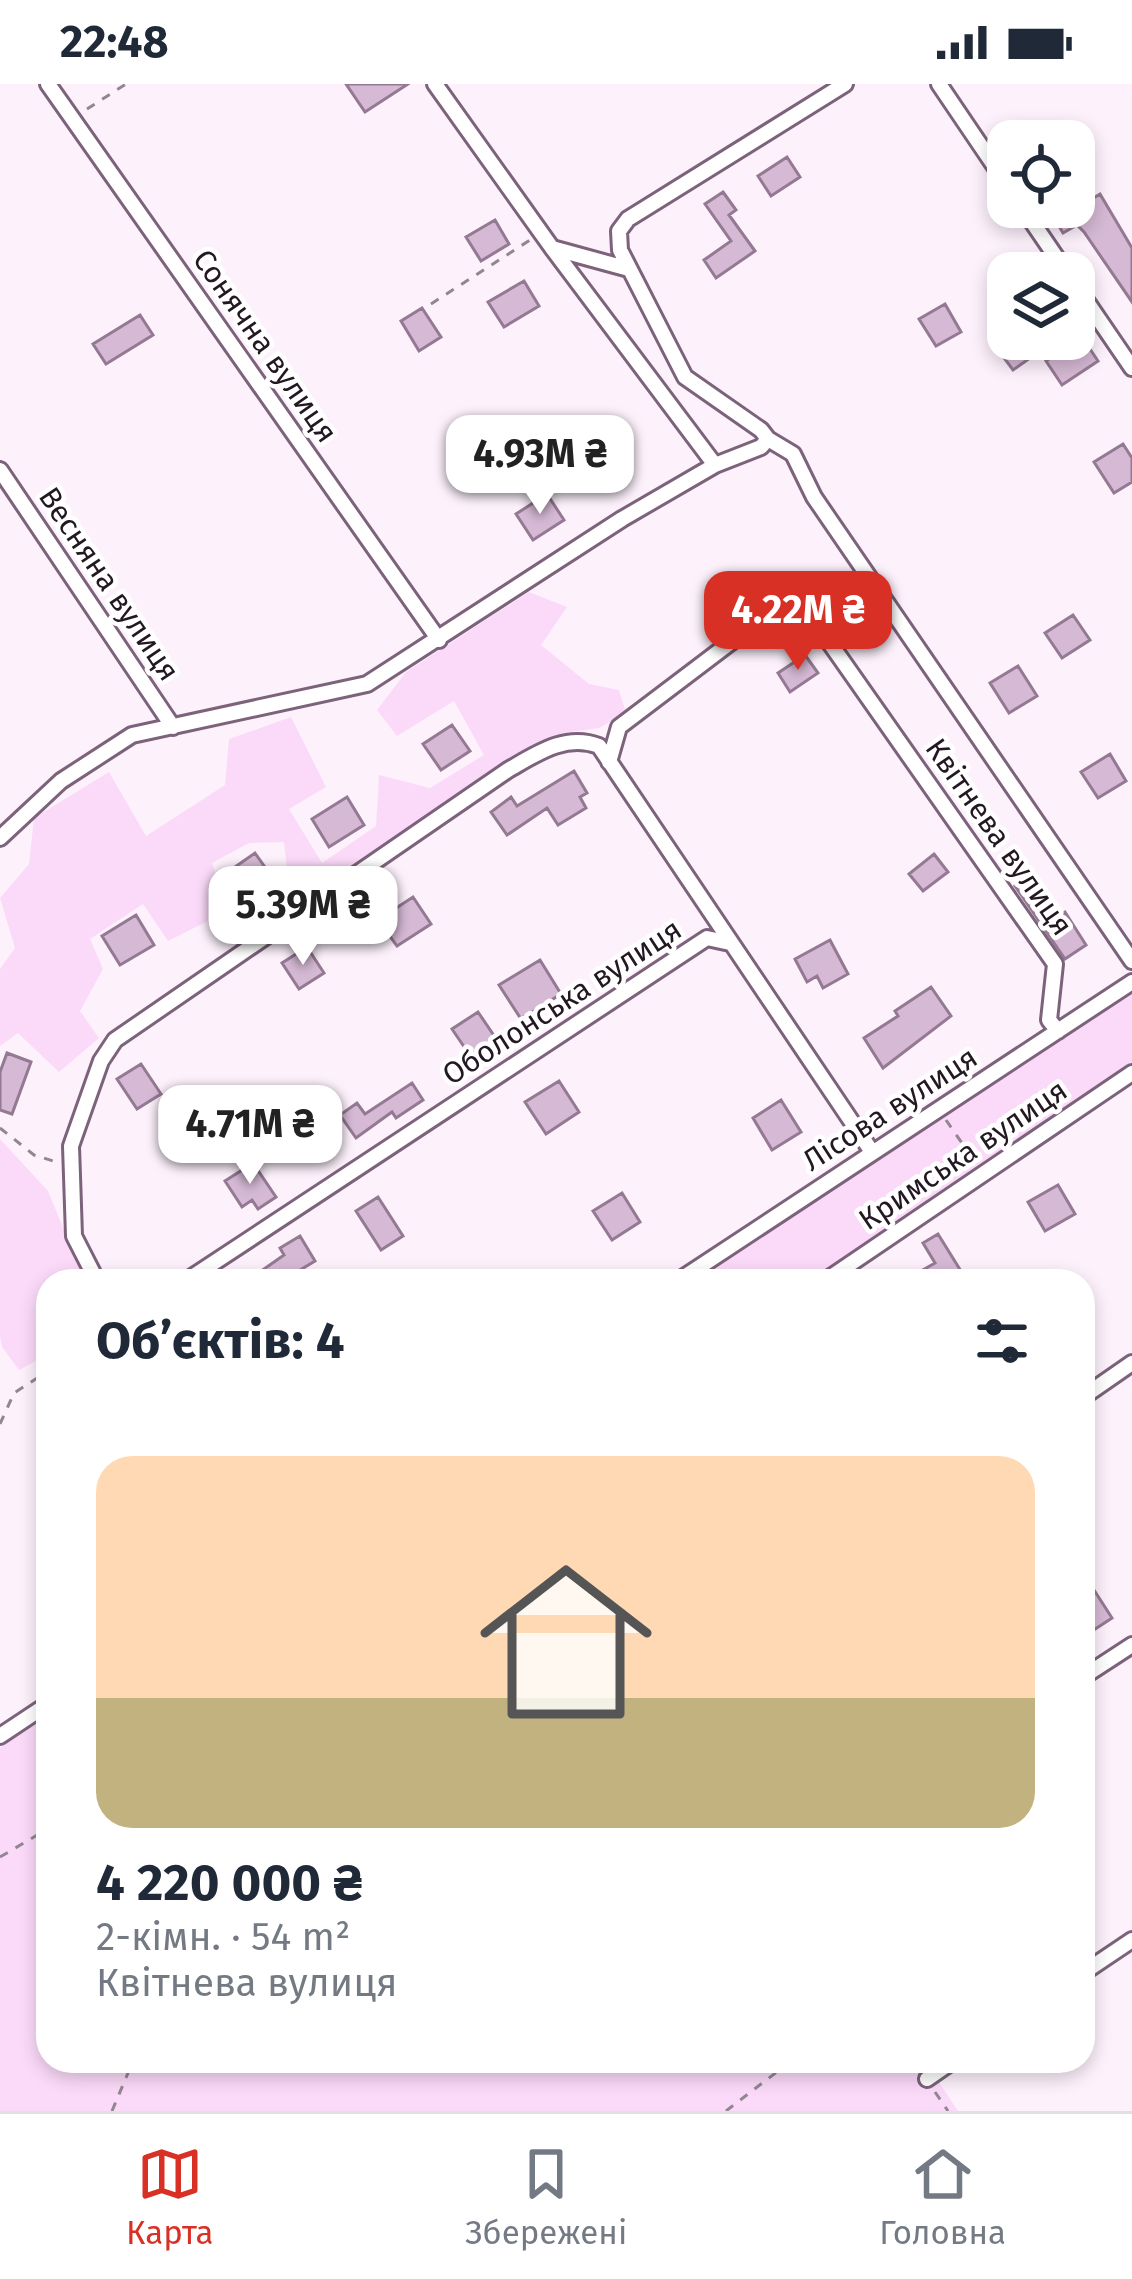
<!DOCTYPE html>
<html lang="uk">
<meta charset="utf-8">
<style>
body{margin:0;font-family:"Fira Sans",sans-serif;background:#f6f6f7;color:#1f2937;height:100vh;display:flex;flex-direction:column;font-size:45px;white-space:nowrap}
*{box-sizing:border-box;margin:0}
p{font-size:39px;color:#747a83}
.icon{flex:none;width:66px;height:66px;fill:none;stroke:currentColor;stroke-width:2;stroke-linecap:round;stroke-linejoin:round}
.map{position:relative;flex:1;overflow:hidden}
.panel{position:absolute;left:36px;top:1185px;width:1059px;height:804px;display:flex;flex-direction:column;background:#fff;border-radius:36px;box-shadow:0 6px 18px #0003}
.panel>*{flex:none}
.tools{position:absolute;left:987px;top:36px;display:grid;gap:24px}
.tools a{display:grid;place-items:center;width:108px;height:108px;border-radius:24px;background:#fff;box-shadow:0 6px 18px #0003;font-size:60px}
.price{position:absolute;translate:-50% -102px;padding:0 27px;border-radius:24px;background:#fff;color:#222;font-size:39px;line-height:78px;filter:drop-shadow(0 3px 6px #0008)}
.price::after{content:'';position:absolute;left:50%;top:72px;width:36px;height:27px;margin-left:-18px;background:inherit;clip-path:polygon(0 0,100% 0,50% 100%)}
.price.active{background:#d93025;color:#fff}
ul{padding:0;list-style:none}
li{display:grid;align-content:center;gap:24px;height:636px;padding:0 60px}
li span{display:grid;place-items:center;height:372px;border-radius:36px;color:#555}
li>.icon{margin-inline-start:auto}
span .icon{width:216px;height:216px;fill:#fffc;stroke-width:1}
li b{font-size:51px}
h2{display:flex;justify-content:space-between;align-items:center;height:144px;padding:0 60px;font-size:51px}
.status{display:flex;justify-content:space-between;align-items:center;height:84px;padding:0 60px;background:#fff;direction:ltr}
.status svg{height:33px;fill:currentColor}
.menu{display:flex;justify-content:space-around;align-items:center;height:168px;border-top:3px solid #e0e1e3;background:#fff;font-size:33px;color:#747a83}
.menu a{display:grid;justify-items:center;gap:6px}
.menu .active{color:#d93025}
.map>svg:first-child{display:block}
.green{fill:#fbdaf9}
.building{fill:#d6b9d5;stroke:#947993;stroke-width:3}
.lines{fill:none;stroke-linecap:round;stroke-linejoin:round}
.street-casing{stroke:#7c627a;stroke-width:20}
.path{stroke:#928691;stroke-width:3;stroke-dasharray:9 9;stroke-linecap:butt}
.street{stroke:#fff;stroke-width:14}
.labels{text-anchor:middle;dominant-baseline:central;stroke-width:9;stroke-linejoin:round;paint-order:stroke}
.street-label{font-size:30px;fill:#231822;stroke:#fff}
</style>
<div class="status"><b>22:48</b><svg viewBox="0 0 49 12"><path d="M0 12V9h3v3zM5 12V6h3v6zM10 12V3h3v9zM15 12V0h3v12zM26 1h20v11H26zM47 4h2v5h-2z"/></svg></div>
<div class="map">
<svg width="1132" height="2027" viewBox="0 0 1132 2027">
<rect width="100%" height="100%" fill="#fdf1fc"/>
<!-- green -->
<path class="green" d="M529 508 567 523 541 561 589 600 619 606 626 629 599 644 563 649 328 798 290 813 284 758 249 759 212 779 228 827 168 857 143 820 90 855 103 885 80 927 99 954 59 988 18 949 0 962V885L15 864 0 814 29 780 34 734 109 688 146 752 225 701 229 655 291 633 326 703 289 725 322 779 376 742 379 691 430 704 484 671 454 617 397 652 377 626 406 588Z
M1132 888V999L839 1197H690Z
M0 1055 48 1107 85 1197H48V1271L19 1286 2 1263 0 1252Z
M48 1632V1977H925L958 2027H0V1664Z"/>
<!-- building -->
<path class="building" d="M346 0H408L365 28Z
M787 73 800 93 771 112 758 92Z
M723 108 736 126 729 131 755 167 716 194 704 176 731 157 705 120Z
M1100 110 1132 164V218L1084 148 1077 141 1063 149 1056 137Z
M495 136 509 160 481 177 466 153Z
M524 197 539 222 504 243 488 218Z
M945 220 961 248 936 262 919 235Z
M422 224 441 253 419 267 401 237Z
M140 231 153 251 106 280 93 260Z
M1082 253 1098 277 1062 301 1046 277Z
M1016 255H1031L1040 267 1013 286 999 267Z
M1123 360 1132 374V398L1114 409 1094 378Z
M547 410 564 436 533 456 516 430Z
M843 490 862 517 841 532 822 505Z
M1073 531 1090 556 1062 574 1045 549Z
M805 571 818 589 790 608 778 589Z
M1018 582 1037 612 1009 629 990 599Z
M452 641 470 667 441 686 423 660Z
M1110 670 1126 697 1098 714 1081 688Z
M574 687 587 709 580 713 586 724 558 741 547 724 507 751 491 728 511 713 517 722Z
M347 713 364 741 329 763 312 735Z
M255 769 272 793 241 814 225 790Z
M934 770 948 788 923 807 909 790Z
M1029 793 1056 834 1065 828 1086 861 1065 875 1015 802Z
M413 813 431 840 397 862 378 836Z
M136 831 154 861 120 881 102 852Z
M830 856 848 890 823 904 817 892 807 898 795 875Z
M307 863 324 889 299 905 282 879Z
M540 876 561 910 521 935 499 901Z
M931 903 951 932 883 984 864 954 898 932 895 927Z
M478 928 497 956 471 973 452 945Z
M7 969 31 978 12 1030 0 1026V988Z
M141 980 161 1010 137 1025 117 995Z
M559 997 579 1028 546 1050 525 1018Z
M412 999 423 1016 396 1034 392 1028 356 1054 340 1031 357 1019 365 1030Z
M781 1016 801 1048 772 1066 753 1034Z
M253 1079 276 1113 258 1125 252 1116 242 1123 225 1097Z
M1058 1101 1075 1130 1045 1147 1028 1118Z
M622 1109 640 1138 612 1156 593 1127Z
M378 1113 403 1152 381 1166 356 1127Z
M938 1150 964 1192 956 1197H927L921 1187 935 1179 923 1159Z
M300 1152 315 1177 282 1197H247L284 1171 280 1164Z
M1094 1506 1112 1534 1083 1553V1513Z"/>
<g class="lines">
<defs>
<path id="street" d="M48 0 439 556
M435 0 552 164 629 185
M939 0 1008 102
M1022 123 1067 189
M552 164 715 381
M1074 199 1132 284
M768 355 793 370 814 413 1132 877
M0 386 173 643
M609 678 619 643 747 546 799 515 1055 880 1049 936 1058 947
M0 754 61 697 132 651 367 600 622 435 715 381 761 363 768 355 761 346 685 293 620 166 619 147 628 135 845 0
M97 1197 74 1152 71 1062 101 977 115 956 508 686C536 670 565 649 599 662L872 1068
M186 1197 707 854 730 859
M678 1197 1132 898
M825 1197 1132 989
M1083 1313 1132 1279
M1083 1593 1132 1561
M0 1652 48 1620
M1083 1889 1132 1856
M927 1995 953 1977"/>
</defs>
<!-- street casing -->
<use href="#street" class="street-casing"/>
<!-- path -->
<path class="path" d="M87 25 126 0
M431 220 530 156
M946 1036 975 1078
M0 1044 34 1071 53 1077
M0 1340 14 1309 48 1287
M0 1773 39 1750 48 1736
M935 2008 948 2027
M112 2027 133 1977
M726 2027 791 1977"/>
<!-- street -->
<use href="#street" class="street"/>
</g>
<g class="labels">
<!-- street labels -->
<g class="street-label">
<text transform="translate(265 262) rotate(55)">Сонячна вулиця</text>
<text transform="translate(109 500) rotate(56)">Весняна вулиця</text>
<text transform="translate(999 753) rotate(55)">Квітнева вулиця</text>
<text transform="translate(562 918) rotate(-33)">Оболонська вулиця</text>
<text transform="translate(890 1025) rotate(-33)">Лісова вулиця</text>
<text transform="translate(963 1071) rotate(-34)">Кримська вулиця</text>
</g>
</g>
</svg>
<div class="tools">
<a><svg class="icon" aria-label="locate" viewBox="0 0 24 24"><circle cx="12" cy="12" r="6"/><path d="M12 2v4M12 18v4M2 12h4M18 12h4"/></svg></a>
<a><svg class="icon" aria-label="layers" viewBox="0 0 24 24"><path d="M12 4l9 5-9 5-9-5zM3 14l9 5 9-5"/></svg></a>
</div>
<b class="price" style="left:540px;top:433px">4.93M ₴</b>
<b class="price active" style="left:798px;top:589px">4.22M ₴</b>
<b class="price" style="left:303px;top:884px">5.39M ₴</b>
<b class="price" style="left:250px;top:1103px">4.71M ₴</b>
<section class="panel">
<h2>Об’єктів: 4<svg class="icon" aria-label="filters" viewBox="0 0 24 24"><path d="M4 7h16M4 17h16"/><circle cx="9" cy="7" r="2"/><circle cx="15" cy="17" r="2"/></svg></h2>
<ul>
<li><span style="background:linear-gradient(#ffd9b3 65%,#c2b280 0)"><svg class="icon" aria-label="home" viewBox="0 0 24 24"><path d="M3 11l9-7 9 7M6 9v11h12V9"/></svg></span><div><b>4 220 000 ₴</b><p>2-кімн. · 54 m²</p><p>Квітнева вулиця</p></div></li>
</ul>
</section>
</div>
<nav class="menu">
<a class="active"><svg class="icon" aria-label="map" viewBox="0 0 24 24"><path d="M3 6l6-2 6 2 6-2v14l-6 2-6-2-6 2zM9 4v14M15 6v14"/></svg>Карта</a>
<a><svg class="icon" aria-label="saved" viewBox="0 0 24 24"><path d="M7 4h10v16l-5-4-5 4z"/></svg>Збережені</a>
<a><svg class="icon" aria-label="home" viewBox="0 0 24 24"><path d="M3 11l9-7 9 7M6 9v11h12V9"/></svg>Головна</a>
</nav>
